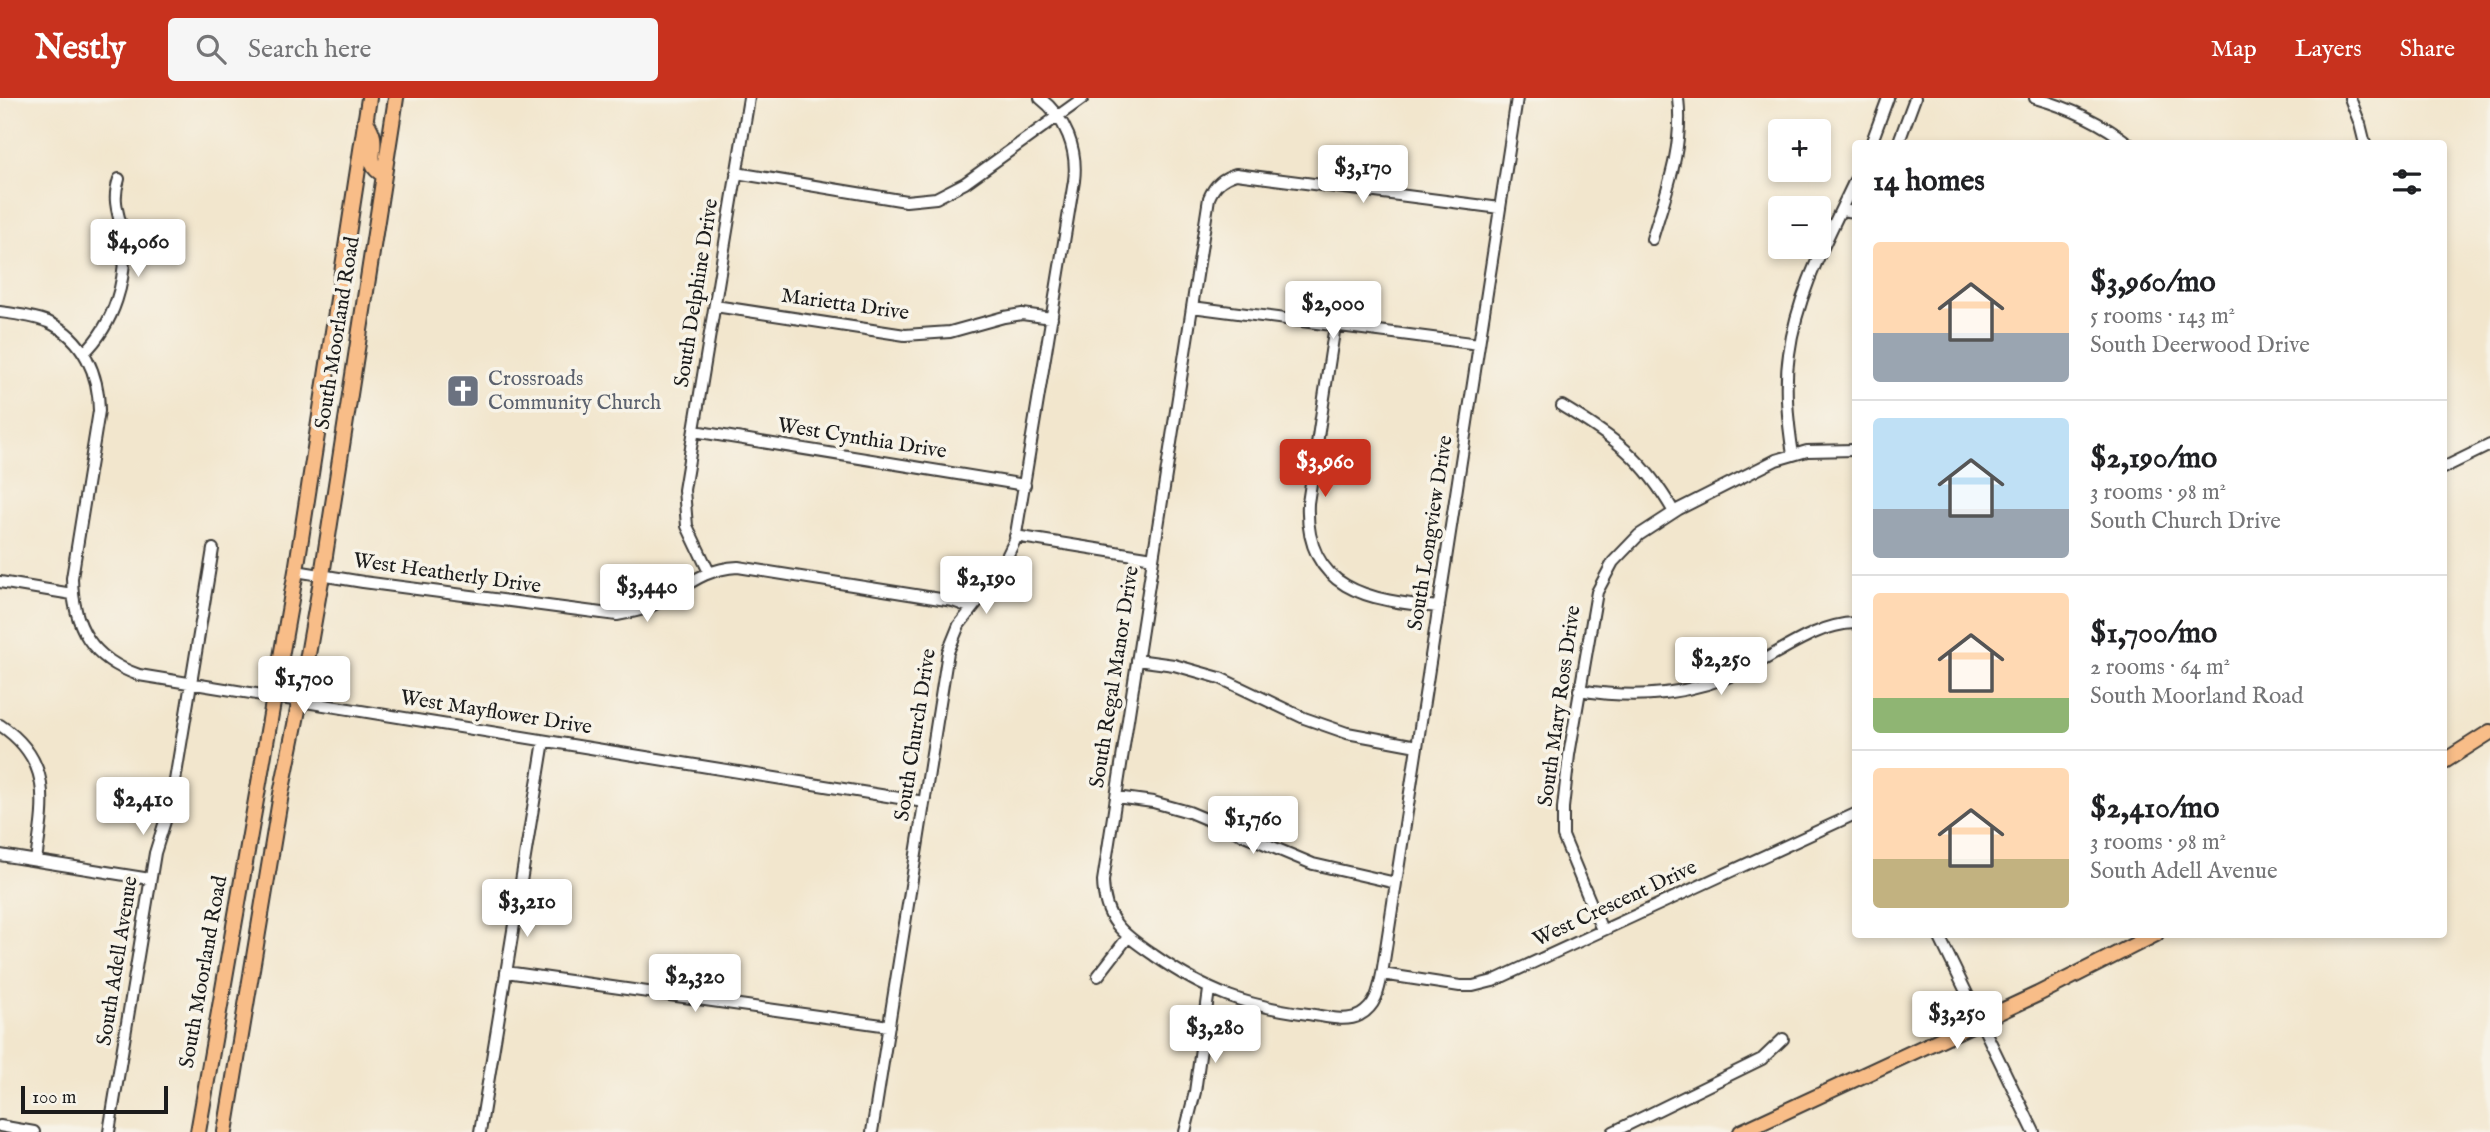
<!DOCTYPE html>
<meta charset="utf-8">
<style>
body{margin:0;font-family:"IM FELL English",serif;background:#f6f6f6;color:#202124;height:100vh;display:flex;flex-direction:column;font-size:26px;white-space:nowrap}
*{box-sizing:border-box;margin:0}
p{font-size:23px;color:#757577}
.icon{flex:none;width:38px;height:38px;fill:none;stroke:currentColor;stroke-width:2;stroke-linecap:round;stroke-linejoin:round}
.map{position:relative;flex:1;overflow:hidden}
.sheet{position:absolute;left:1852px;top:42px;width:595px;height:798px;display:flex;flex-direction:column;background:#fff;border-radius:7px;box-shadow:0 4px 10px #0003}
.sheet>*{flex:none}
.fabs{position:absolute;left:1768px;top:21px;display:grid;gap:14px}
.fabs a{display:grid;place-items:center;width:63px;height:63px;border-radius:7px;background:#fff;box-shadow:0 4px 10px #0003;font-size:35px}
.scale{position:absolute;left:21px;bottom:18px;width:147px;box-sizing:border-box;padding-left:7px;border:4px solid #1c1c1c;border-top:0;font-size:19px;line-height:24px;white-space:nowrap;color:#1c1c1c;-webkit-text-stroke:5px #f7f3e8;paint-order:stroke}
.price{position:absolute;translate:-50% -60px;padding:0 16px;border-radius:7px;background:#fff;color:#222;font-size:23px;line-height:46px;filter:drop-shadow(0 2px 4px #0008)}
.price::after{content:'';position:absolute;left:50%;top:42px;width:21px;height:16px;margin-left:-10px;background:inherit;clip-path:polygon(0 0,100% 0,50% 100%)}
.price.active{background:#c8321e;color:#fff}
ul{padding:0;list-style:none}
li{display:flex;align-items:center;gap:21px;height:175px;padding:0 21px}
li+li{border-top:2px solid #e0e0e0}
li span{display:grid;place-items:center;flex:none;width:196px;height:140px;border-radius:7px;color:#555}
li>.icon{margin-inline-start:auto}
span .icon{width:84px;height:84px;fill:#fffc;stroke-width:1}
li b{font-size:30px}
h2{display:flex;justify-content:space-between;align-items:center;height:84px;padding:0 21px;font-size:30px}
header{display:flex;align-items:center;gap:42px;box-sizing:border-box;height:98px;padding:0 35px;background:#c8321e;color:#fff}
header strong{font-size:33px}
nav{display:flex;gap:38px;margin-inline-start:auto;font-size:24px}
.search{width:490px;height:63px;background:#f6f6f6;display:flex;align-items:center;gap:18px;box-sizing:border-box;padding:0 24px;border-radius:7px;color:#757577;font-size:26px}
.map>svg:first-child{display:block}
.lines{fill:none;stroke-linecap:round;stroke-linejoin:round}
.minor-casing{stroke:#3c3a37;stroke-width:14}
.major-casing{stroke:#3c3a37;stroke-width:18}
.minor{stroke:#fff;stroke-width:10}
.major{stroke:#f8bd88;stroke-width:14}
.labels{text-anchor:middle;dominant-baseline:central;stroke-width:7;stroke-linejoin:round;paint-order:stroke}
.street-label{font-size:21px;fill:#1c1c1c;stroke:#f7f3e8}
.worship-label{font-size:21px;fill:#5b616d;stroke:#f7f3e8;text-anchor:start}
</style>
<header>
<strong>Nestly</strong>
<div class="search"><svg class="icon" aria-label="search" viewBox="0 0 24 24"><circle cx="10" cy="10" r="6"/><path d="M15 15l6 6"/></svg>Search here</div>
<nav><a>Map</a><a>Layers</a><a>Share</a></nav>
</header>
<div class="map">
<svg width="2490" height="1034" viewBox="0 0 2490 1034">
<rect width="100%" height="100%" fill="#f7f3e8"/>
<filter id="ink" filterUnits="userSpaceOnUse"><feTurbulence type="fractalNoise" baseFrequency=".0143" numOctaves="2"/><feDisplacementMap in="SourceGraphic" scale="14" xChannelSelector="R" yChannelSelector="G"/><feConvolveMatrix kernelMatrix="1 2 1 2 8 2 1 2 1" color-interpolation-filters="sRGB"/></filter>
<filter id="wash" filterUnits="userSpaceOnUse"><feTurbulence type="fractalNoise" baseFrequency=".00686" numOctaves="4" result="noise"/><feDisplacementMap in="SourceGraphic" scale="28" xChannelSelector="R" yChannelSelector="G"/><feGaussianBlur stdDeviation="1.57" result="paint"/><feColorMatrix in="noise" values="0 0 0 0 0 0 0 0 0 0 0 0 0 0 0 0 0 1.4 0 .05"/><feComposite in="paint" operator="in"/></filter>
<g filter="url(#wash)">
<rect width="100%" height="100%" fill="#f2e6cd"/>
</g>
<g filter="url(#ink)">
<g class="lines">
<defs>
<path id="minor" d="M2035 0C2070 10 2100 23 2129 46
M2350 0 2360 26 2365 46
M1871 46 1888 0
M1898 46 1915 0
M736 75 906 103 936 100 965 85 1083 0
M1500 110 1236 76C1223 80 1215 86 1209 100L1103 783C1104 824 1124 836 1155 858 1207 894 1245 908 1308 916 1324 918 1345 925 1360 917 1376 908 1379 892 1382 876L1517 0
M1841 112 1855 114
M1652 141C1666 94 1684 50 1678 0
M715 208 905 237 950 234 1004 219 1022 216 1052 220
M1192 209 1479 246
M0 214C16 216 33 218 48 224 84 240 99 277 99 313L72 480C73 529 92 561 139 577L924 704
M1335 227 1308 405C1304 492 1369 503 1439 509
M84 255C114 226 128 181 123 140 120 116 111 105 119 81
M1562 308C1615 340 1643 360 1674 414
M694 333 1025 387
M1793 357C1788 324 1784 289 1789 256 1797 194 1829 138 1855 82
M2443 370 2490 347
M1015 438 1153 460
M296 473 363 484 617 517C628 515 639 513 649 509 682 494 698 471 738 469L953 503 972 510
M709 474 687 428 684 392 749 0
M0 484 72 496
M1137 562 1174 567 1220 580 1304 620 1347 635 1417 648
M1579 592C1639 602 1691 597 1747 571 1781 554 1816 526 1855 525
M0 627C54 663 44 707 36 762
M1116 699 1153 704 1189 714 1313 766 1396 785
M0 757 150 781
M1602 832 1563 738V710L1569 657 1597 494 1613 464 1639 437 1679 411 1776 362 1807 353 1855 352
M1938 836 2034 1034
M506 874 889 928
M1382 876 1460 888H1473L1493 883 1855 716
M1098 878 1128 839
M0 1028 34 1034
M109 1034 155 755 172 701 213 451
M480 1034 544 643
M872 1034 948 554 959 527 997 479 1015 442 1074 83C1078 52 1066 20 1040 0
M1185 1034 1195 994 1209 892
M1613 1034 1762 961 1783 941"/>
<path id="major" d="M365 22C369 28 372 33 373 39 376 57 364 66 384 77
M2443 664 2490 634
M198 1034 296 473 369 0
M225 1034 281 696 300 602 322 477 396 0
M1741 1034 2038 896 2156 836"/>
</defs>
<!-- minor casing -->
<use href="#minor" class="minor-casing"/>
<!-- major casing -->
<use href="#major" class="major-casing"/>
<!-- minor -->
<use href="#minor" class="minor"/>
<!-- major -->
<use href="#major" class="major"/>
</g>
</g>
<!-- icons -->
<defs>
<symbol id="church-square" viewBox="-11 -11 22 22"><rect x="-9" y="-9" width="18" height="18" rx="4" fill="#6b7280" stroke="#f7f3e8"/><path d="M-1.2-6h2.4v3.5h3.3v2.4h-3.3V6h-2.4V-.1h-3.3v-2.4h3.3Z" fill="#fff"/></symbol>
</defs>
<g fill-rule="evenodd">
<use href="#church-square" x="444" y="274" width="38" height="38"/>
</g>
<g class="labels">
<!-- street labels -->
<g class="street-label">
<text transform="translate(697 195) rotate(-81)">South Delphine Drive</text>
<text transform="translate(845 207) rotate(8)">Marietta Drive</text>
<text transform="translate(338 235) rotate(-81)">South Moorland Road</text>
<text transform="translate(862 341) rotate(9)">West Cynthia Drive</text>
<text transform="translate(1431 435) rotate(-81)">South Longview Drive</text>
<text transform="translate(447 476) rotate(8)">West Heatherly Drive</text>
<text transform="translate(1115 579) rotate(-81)">South Regal Manor Drive</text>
<text transform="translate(1560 608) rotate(-82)">South Mary Ross Drive</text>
<text transform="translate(496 615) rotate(9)">West Mayflower Drive</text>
<text transform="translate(916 637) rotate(-81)">South Church Drive</text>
<text transform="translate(1615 806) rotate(-25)">West Crescent Drive</text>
<text transform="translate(118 863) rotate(-81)">South Adell Avenue</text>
<text transform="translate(204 874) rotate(-80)">South Moorland Road</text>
</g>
<!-- worship labels -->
<g class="worship-label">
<text x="488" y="281">Crossroads<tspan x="488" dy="24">Community Church</tspan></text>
</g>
</g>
</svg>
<div class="fabs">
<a>+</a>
<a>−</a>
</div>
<div class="scale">100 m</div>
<b class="price" style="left:1363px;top:107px">$3,170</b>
<b class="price" style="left:138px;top:181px">$4,060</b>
<b class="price" style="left:1333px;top:243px">$2,000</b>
<b class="price active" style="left:1325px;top:401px">$3,960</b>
<b class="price" style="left:986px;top:518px">$2,190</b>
<b class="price" style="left:647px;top:526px">$3,440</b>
<b class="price" style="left:1721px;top:599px">$2,250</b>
<b class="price" style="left:304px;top:618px">$1,700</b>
<b class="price" style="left:143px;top:739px">$2,410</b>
<b class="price" style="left:1253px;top:758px">$1,760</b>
<b class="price" style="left:527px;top:841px">$3,210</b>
<b class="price" style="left:695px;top:916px">$2,320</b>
<b class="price" style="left:1957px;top:953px">$3,250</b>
<b class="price" style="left:1215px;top:967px">$3,280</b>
<section class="sheet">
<h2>14 homes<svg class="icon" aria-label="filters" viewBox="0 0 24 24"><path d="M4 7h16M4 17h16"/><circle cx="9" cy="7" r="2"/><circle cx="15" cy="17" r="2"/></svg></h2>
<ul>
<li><span style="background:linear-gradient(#ffd9b3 65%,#9aa5b1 0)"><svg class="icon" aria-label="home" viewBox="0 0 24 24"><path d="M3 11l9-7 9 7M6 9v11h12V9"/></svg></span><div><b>$3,960/mo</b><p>5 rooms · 143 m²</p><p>South Deerwood Drive</p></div></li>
<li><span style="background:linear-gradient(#bfe0f5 65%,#9aa5b1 0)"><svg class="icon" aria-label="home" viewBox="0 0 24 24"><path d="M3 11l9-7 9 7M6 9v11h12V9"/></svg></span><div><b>$2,190/mo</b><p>3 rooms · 98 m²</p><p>South Church Drive</p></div></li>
<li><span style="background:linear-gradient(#ffd9b3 75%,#8fb573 0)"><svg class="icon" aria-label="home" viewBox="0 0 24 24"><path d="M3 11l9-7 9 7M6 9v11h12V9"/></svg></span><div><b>$1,700/mo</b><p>2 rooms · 64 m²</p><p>South Moorland Road</p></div></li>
<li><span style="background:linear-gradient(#ffd9b3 65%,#c2b280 0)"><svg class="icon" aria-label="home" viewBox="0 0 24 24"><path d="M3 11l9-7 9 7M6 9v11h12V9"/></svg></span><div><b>$2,410/mo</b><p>3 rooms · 98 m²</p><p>South Adell Avenue</p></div></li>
</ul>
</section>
</div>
